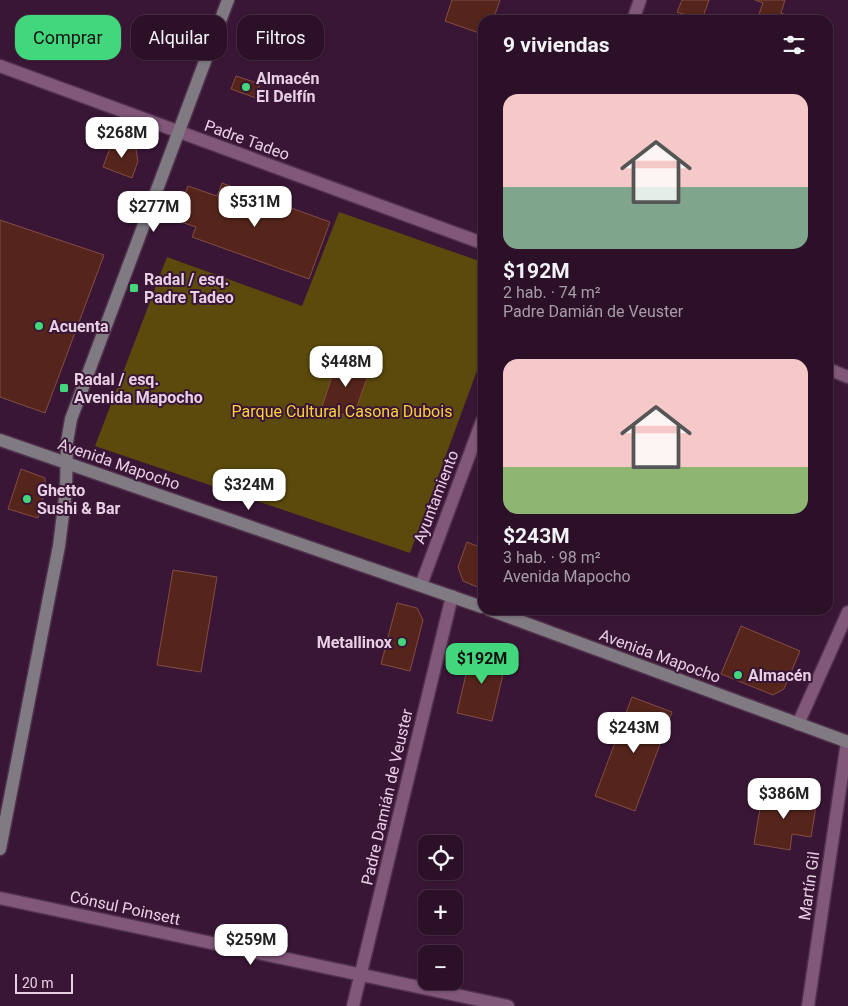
<!DOCTYPE html>
<html lang="es">
<meta charset="utf-8">
<style>
body{margin:0;font-family:Roboto,sans-serif;background:#341930;color:#f1f3f6;height:100vh;display:flex;flex-direction:column;font-size:19px;white-space:nowrap}
*{box-sizing:border-box;margin:0}
p{font-size:16px;color:#a69da8}
.icon{flex:none;width:28px;height:28px;fill:none;stroke:currentColor;stroke-width:2;stroke-linecap:round;stroke-linejoin:round}
.map{position:relative;flex:1;overflow:hidden}
.side{position:absolute;left:478px;top:15px;width:355px;height:600px;display:flex;flex-direction:column;background:#2c1028;border-radius:15px;box-shadow:0 1px 4px #0004,0 0 0 1px #483045}
.side>*{flex:none}
.hud{position:absolute;left:15px;top:15px;width:388px;height:45px;display:flex;gap:10px}
.fabs{position:absolute;left:418px;top:835px;display:grid;gap:10px}
.fabs a{display:grid;place-items:center;width:45px;height:45px;border-radius:10px;background:#2c1028;box-shadow:0 1px 4px #0004,0 0 0 1px #483045;font-size:25px}
.scale{position:absolute;left:15px;bottom:12px;width:58px;box-sizing:border-box;padding-left:5px;border:2px solid #e8d0e4;border-top:0;font-size:14px;line-height:18px;white-space:nowrap;color:#e8d0e4;-webkit-text-stroke:4px #3a1636;paint-order:stroke}
.price{position:absolute;translate:-50% -42px;padding:0 11px;border-radius:10px;background:#fff;color:#222;font-size:16px;line-height:32px;filter:drop-shadow(0 1px 2px #0008)}
.price::after{content:'';position:absolute;left:50%;top:30px;width:15px;height:11px;margin-left:-8px;background:inherit;clip-path:polygon(0 0,100% 0,50% 100%)}
.price.selected{background:#42d77c;color:#111}
ul{padding:0;list-style:none}
li{display:grid;align-content:center;gap:10px;height:265px;padding:0 25px}
li span{display:grid;place-items:center;height:155px;border-radius:15px;color:#555}
li>.icon{margin-inline-start:auto}
span .icon{width:90px;height:90px;fill:#fffc;stroke-width:1}
li b{font-size:21px}
h2{display:flex;justify-content:space-between;align-items:center;height:60px;padding:0 25px;font-size:21px}
.tag{padding:0 18px;border-radius:15px;background:#2c1028;box-shadow:0 1px 4px #0004,0 0 0 1px #483045;font-size:18px;line-height:45px}
.tag.selected{background:#42d77c;color:#111}
.map>svg:first-child{display:block}
.green{fill:#5b4a0c}
.building{fill:#55251c;stroke:#824d42}
.lines{fill:none;stroke-linecap:round;stroke-linejoin:round}
.street-casing{stroke:#50324d;stroke-width:15}
.secondary-casing{stroke:#50324d;stroke-width:15}
.street{stroke:#81577a;stroke-width:12}
.secondary{stroke:#807b82;stroke-width:12}
.poi-dot{fill:#42d77c;stroke:#3a1636;stroke-width:2}
.labels{text-anchor:middle;dominant-baseline:central;stroke-width:4;stroke-linejoin:round;paint-order:stroke}
.poi-label{font-size:16px;font-weight:bold;fill:#e8d0e4;stroke:#3a1636;text-anchor:start}
.street-label{font-size:16px;fill:#e8d0e4;stroke:#3a1636}
.park-label{font-size:16px;fill:#fcd13c;stroke:#3a1636}
</style>
<div class="map">
<svg width="848" height="1006" viewBox="0 0 848 1006">
<rect width="100%" height="100%" fill="#3a1636"/>
<!-- green -->
<path class="green" d="M339 212 482 262V357L410 553 95 446 167 257 302 306Z"/>
<!-- building -->
<path class="building" d="M452 0H500L493 20H482V34L445 21Z
M682 0H709L702 20H694L695 18 677 12Z
M755 0H785L781 13 794 18V20H757L763 3Z
M236 76 260 84 256 98 231 89Z
M113 140 136 149 138 161 132 178 103 167Z
M222 183 330 222 309 279 192 237 196 227 175 220 188 186 217 196Z
M0 220 104 255 45 413 0 397Z
M338 358 370 369 353 418 322 407Z
M21 469 45 478V489L38 518 8 509Z
M467 542 482 548V589L463 581 458 567Z
M173 570 217 577 201 672 157 665Z
M397 603 417 608 423 620 410 671 381 664Z
M741 626 800 651 784 689 773 695 721 674Z
M472 648 507 657 492 721 457 713Z
M632 697 672 712 635 811 595 796Z
M763 791 817 800 811 837 792 834 790 850 754 844Z"/>
<g class="lines">
<defs>
<path id="street" d="M633 20 640 0
M0 66 482 243
M828 369 848 377
M421 585 482 421
M798 724 848 612
M0 898 508 1006
M353 1006 452 596
M808 1006 847 742"/>
<path id="secondary" d="M0 440 482 607
M490 610 848 742
M0 849 59 546 66 490 67 442 71 419 228 0"/>
</defs>
<!-- street casing -->
<use href="#street" class="street-casing"/>
<!-- secondary casing -->
<use href="#secondary" class="secondary-casing"/>
<!-- street -->
<use href="#street" class="street"/>
<!-- secondary -->
<use href="#secondary" class="secondary"/>
</g>
<!-- markers -->
<g class="poi-dot">
<circle cx="246" cy="87" r="5"/>
<rect x="129" y="283" width="10" height="10" rx="2.5"/>
<circle cx="39" cy="326" r="5"/>
<rect x="59" y="383" width="10" height="10" rx="2.5"/>
<circle cx="27" cy="499" r="5"/>
<circle cx="402" cy="642" r="5"/>
<circle cx="738" cy="675" r="5"/>
</g>
<g class="labels">
<!-- poi labels -->
<g class="poi-label">
<text x="256" y="78">Almacén<tspan x="256" dy="18">El Delfín</tspan></text>
<text x="144" y="279">Radal / esq.<tspan x="144" dy="18">Padre Tadeo</tspan></text>
<text x="49" y="326">Acuenta</text>
<text x="74" y="379">Radal / esq.<tspan x="74" dy="18">Avenida Mapocho</tspan></text>
<text x="37" y="490">Ghetto<tspan x="37" dy="18">Sushi &amp; Bar</tspan></text>
<text x="392" y="642" text-anchor="end">Metallinox</text>
<text x="748" y="675">Almacén</text>
</g>
<!-- street labels -->
<g class="street-label">
<text transform="translate(247 140) rotate(20)">Padre Tadeo</text>
<text transform="translate(119 464) rotate(19)">Avenida Mapocho</text>
<text transform="translate(436 497) rotate(-69)">Ayuntamiento</text>
<text transform="translate(660 656) rotate(20)">Avenida Mapocho</text>
<text transform="translate(387 797) rotate(-77)">Padre Damián de Veuster</text>
<text transform="translate(809 886) rotate(-82)">Martín Gil</text>
<text transform="translate(125 908) rotate(12)">Cónsul Poinsett</text>
</g>
<!-- park labels -->
<g class="park-label">
<text x="342" y="411">Parque Cultural Casona Dubois</text>
</g>
</g>
</svg>
<div class="fabs">
<a><svg class="icon" aria-label="locate" viewBox="0 0 24 24"><circle cx="12" cy="12" r="6"/><path d="M12 2v4M12 18v4M2 12h4M18 12h4"/></svg></a>
<a>+</a>
<a>−</a>
</div>
<div class="scale">20 m</div>
<b class="price" style="left:122px;top:159px">$268M</b>
<b class="price" style="left:255px;top:228px">$531M</b>
<b class="price" style="left:154px;top:233px">$277M</b>
<b class="price" style="left:346px;top:388px">$448M</b>
<b class="price" style="left:249px;top:511px">$324M</b>
<b class="price selected" style="left:482px;top:685px">$192M</b>
<b class="price" style="left:634px;top:754px">$243M</b>
<b class="price" style="left:784px;top:820px">$386M</b>
<b class="price" style="left:251px;top:966px">$259M</b>
<div class="hud">
<a class="tag selected">Comprar</a>
<a class="tag">Alquilar</a>
<a class="tag">Filtros</a>
</div>
<section class="side">
<h2>9 viviendas<svg class="icon" aria-label="filters" viewBox="0 0 24 24"><path d="M4 7h16M4 17h16"/><circle cx="9" cy="7" r="2"/><circle cx="15" cy="17" r="2"/></svg></h2>
<ul>
<li><span style="background:linear-gradient(#f6c9c9 60%,#7fa58c 0)"><svg class="icon" aria-label="home" viewBox="0 0 24 24"><path d="M3 11l9-7 9 7M6 9v11h12V9"/></svg></span><div><b>$192M</b><p>2 hab. · 74 m²</p><p>Padre Damián de Veuster</p></div></li>
<li><span style="background:linear-gradient(#f6c9c9 70%,#8fb573 0)"><svg class="icon" aria-label="home" viewBox="0 0 24 24"><path d="M3 11l9-7 9 7M6 9v11h12V9"/></svg></span><div><b>$243M</b><p>3 hab. · 98 m²</p><p>Avenida Mapocho</p></div></li>
</ul>
</section>
</div>
